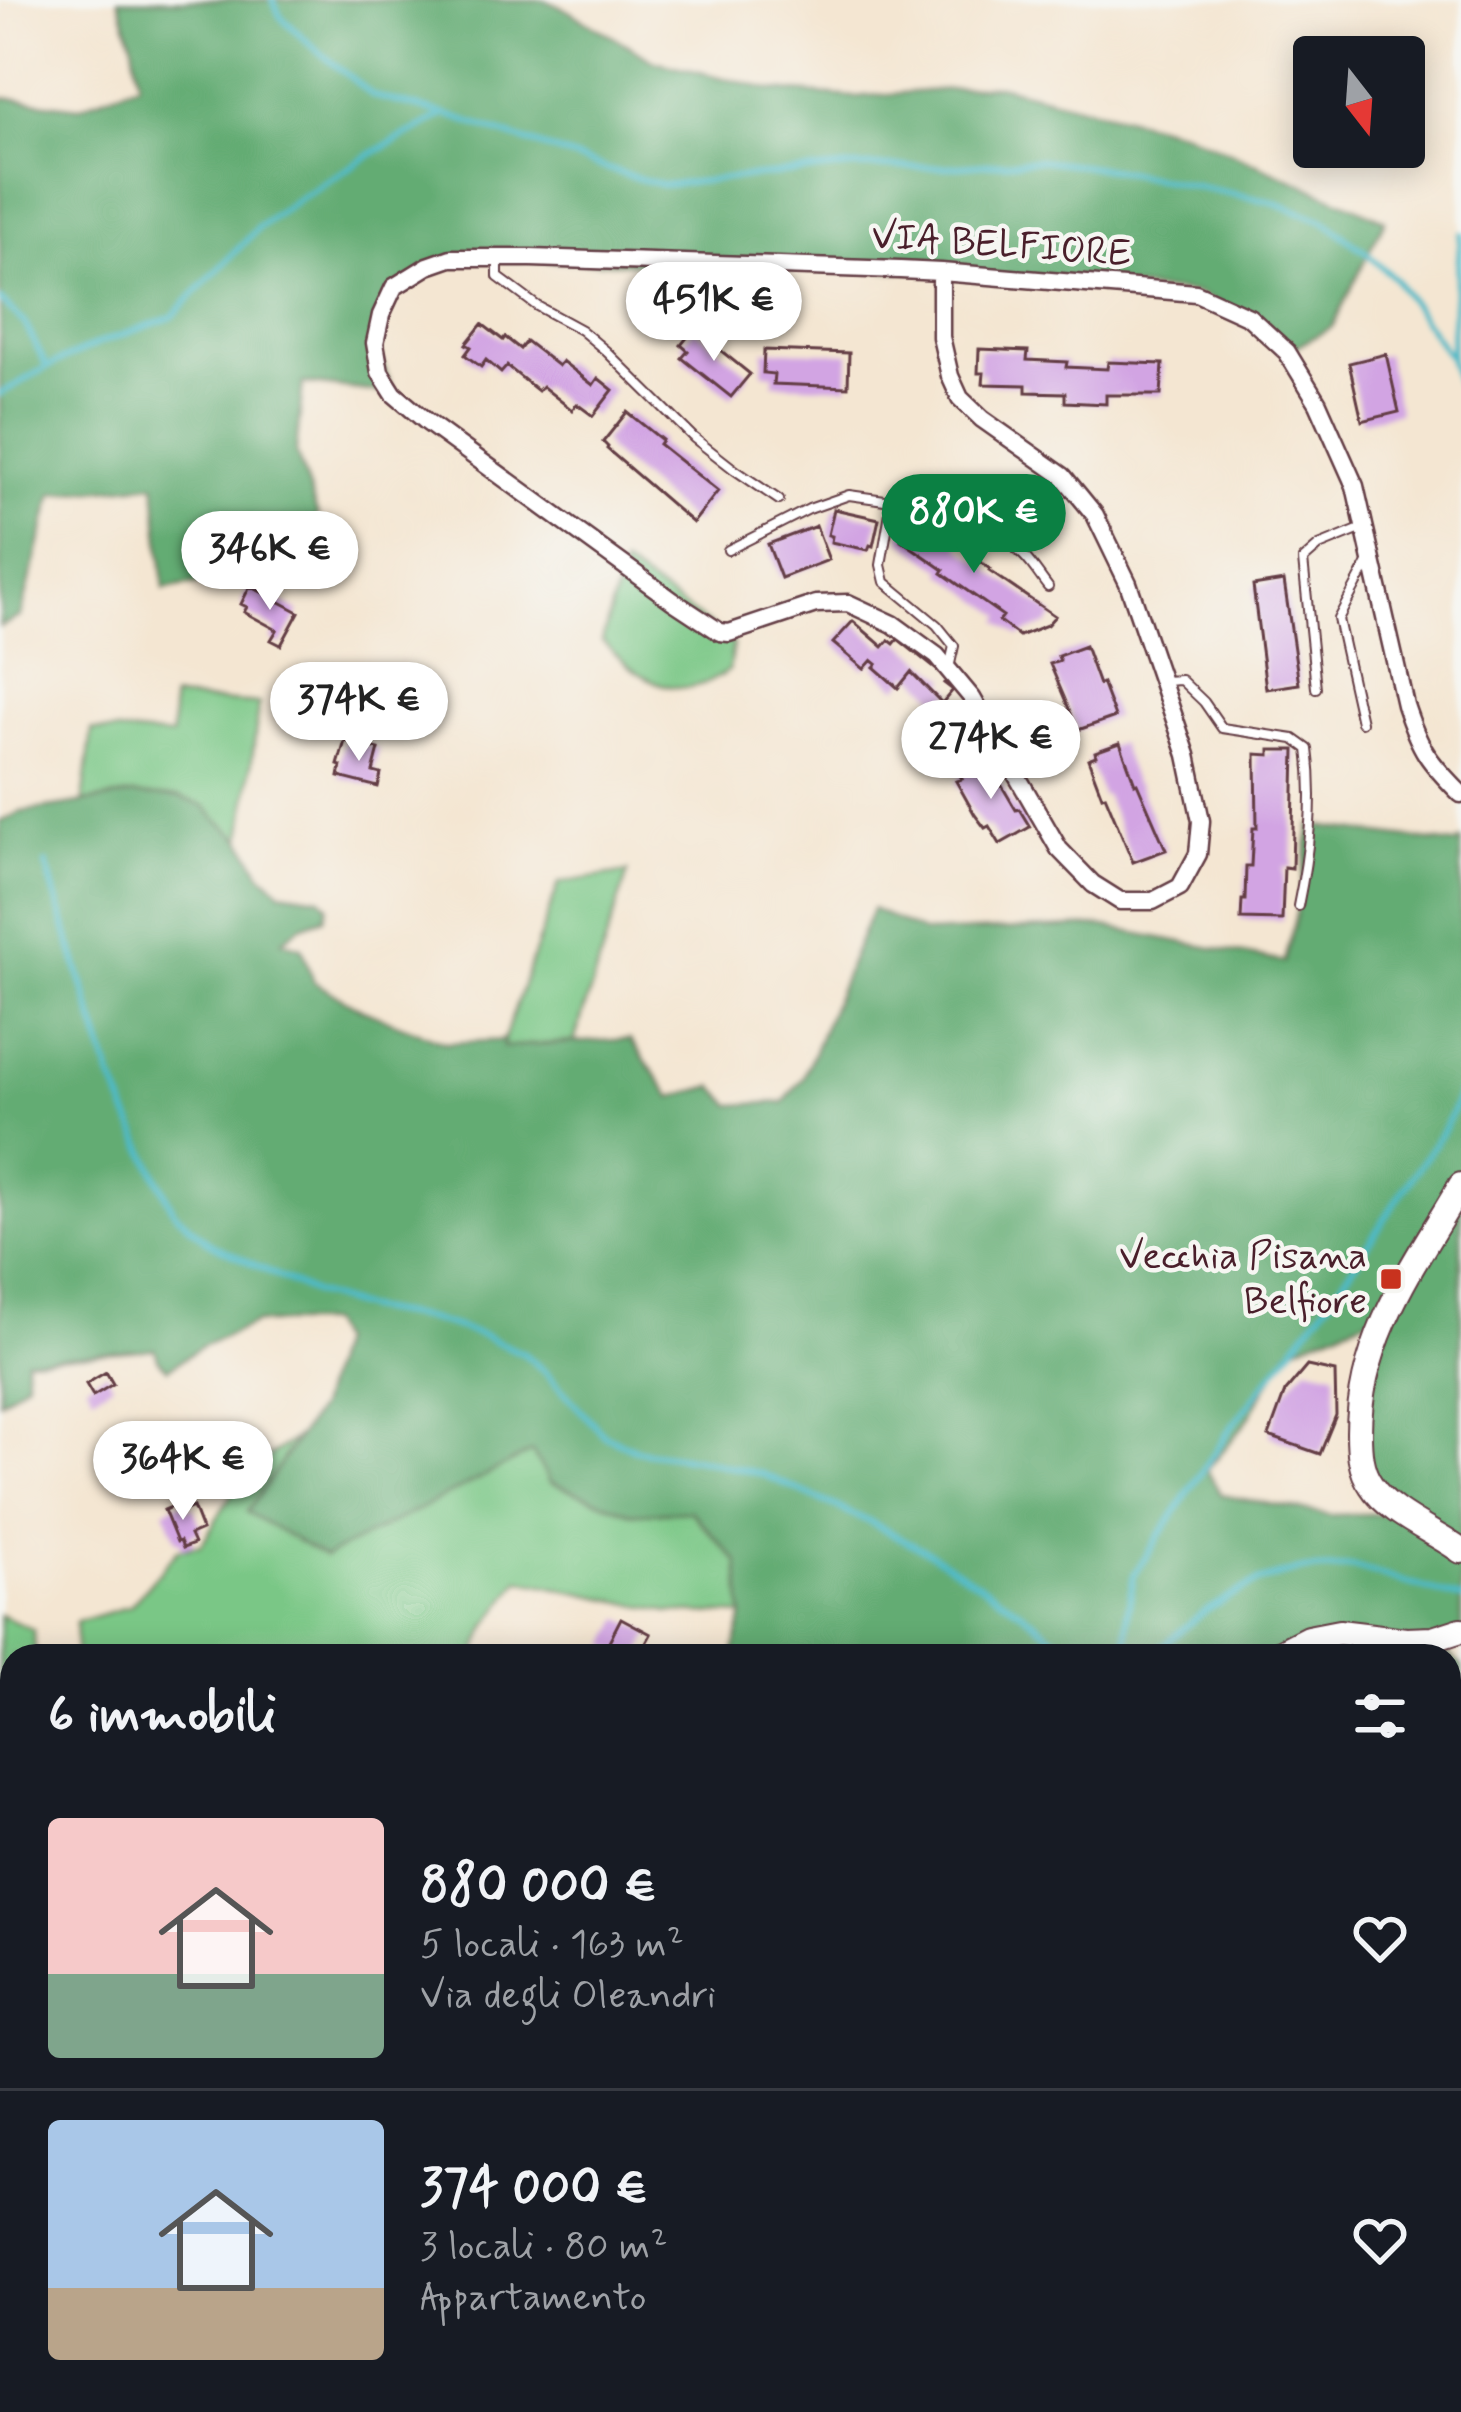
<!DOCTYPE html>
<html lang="it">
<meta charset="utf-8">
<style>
body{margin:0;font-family:Mynerve,sans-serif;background:#20242c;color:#f1f3f6;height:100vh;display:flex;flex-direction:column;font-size:45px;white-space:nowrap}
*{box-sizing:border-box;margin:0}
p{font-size:39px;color:#9ea1a6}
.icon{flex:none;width:66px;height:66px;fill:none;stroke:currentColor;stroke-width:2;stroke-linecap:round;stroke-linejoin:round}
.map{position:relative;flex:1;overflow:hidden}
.panel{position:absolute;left:0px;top:1644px;width:1461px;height:768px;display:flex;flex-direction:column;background:#171b24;border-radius:36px 36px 0 0;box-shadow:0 6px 30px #0003}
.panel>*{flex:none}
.needle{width:78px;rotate:163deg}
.buttons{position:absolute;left:1293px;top:36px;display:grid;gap:24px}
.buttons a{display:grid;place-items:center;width:132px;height:132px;border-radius:12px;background:#171b24;box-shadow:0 6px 30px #0003;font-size:60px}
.price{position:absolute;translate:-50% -102px;padding:0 27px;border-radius:42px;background:#fff;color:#222;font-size:39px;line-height:78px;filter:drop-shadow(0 3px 6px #0008)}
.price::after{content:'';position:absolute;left:50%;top:72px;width:36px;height:27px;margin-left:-18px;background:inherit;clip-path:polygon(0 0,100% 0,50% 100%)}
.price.active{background:#0b8043;color:#fff}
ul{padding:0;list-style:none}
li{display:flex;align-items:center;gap:36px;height:300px;padding:0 48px}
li+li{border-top:3px solid #363941}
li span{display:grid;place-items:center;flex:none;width:336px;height:240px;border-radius:12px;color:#555}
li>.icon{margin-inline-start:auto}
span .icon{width:144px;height:144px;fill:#fffc;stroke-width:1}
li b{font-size:51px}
h2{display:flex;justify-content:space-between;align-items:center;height:144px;padding:0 48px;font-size:51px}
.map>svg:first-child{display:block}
.green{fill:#7ac786;stroke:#627358;stroke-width:3}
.forest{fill:#63ac73;stroke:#56664f;stroke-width:3;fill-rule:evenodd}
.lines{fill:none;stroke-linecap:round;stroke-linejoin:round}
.stream{stroke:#4dbac7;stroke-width:6}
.building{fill:#d2a4e3}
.service-casing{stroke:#643d44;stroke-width:12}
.minor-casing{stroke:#643d44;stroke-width:21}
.secondary-casing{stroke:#643d44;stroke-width:28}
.service{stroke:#fff;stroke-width:8}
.minor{stroke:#fff;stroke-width:16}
.secondary{stroke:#fff;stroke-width:24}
.poi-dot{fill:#c8321e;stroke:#f6f6f2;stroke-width:4.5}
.labels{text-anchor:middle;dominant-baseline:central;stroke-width:9;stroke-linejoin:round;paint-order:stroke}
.street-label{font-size:39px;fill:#4a1f2b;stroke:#f6f6f2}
.poi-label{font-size:39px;fill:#4a1f2b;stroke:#f6f6f2;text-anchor:end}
</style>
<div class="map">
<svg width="1461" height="2412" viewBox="0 0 1461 2412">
<rect width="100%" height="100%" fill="#f6f6f2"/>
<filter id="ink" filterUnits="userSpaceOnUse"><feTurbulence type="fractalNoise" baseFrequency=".00833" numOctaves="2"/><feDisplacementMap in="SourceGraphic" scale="24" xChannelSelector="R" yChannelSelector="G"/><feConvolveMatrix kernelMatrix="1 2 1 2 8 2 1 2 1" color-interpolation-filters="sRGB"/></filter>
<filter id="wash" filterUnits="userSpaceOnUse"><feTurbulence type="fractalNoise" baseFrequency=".004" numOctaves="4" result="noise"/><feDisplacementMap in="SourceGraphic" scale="48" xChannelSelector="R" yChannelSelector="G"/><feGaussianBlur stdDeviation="2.7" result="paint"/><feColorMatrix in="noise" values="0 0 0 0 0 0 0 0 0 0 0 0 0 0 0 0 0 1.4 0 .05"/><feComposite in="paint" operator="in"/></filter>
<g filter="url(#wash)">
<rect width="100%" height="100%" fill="#f4e6d2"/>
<!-- green -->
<path class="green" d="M623 565 720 632 733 644 729 670C678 707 641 680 602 641Z
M172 698 259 704 242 839 216 819 205 806 133 795 83 802 92 730 172 736Z
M628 872 574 1042 501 1047 559 883Z
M298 1436 283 1457 324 1557 532 1451 550 1482 632 1513 690 1511 738 1562 743 1615 669 1612 520 1580 487 1626 475 1656H75L76 1622 130 1606 179 1549 201 1545 243 1475Z
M0 1615 33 1630 36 1656H12V1775L11 1766 0 1749Z
M1449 2089H1453L1461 2099V2281L1449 2277Z
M1461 2303V2412H1419L1417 2400H1449V2329Z"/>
<!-- forest -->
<path class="forest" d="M118 0H544L562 7 655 61 772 90 854 97 998 85 1184 132 1385 220 1332 327 1287 352 1249 317 1196 293 941 272 450 258 395 287 375 343 394 394 303 383 296 452 318 516 200 583 164 589 155 484 53 494 21 616 0 627V97L79 107 139 83 133 45Z
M133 795 179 797 205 806 216 819 242 839 261 873 281 891 320 897 328 906 324 918 301 926 282 941 302 947 314 982 363 1010 446 1043 504 1040 503 1047 630 1039 672 1097 714 1086 732 1105 784 1102 803 1078 872 909 925 933 1100 926 1284 962 1298 906 1311 825 1454 844 1461 840V1630L1434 1639 1461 1666V2099L1453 2089H1449V1656H733L743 1615 738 1562 691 1511 632 1513 550 1482 532 1452 325 1557 247 1512 318 1408 337 1342 328 1323H256L202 1346 168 1369 158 1359 155 1349 26 1359V1382L0 1401V822L21 812ZM1386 1311 1359 1454 1397 1513 1331 1515 1221 1495 1207 1470 1245 1424 1289 1349Z
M0 2063 12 2126V2395L0 2404Z
M221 2400H1148V2412H232L233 2402Z"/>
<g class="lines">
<!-- stream -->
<path class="stream" d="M273 0 280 16 316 49 373 96 445 114 626 175 663 185 852 167H947L1040 160 1110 169 1273 202 1324 221 1364 251 1395 279 1450 358
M1461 234 1450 358 1461 396
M0 300 24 322 47 367
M0 394 47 367 102 342 172 317 258 228 295 201 375 152 442 116
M46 864 111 1076 132 1124 174 1212 208 1242 313 1293 366 1309 429 1319 484 1336 524 1354 544 1371 604 1435 639 1451 697 1459 762 1474 870 1522 932 1554 1021 1611 1078 1656
M1127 1656 1128 1610 1134 1575 1230 1429 1339 1288 1444 1129 1461 1091
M1150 1656 1206 1610 1258 1582 1300 1570 1354 1567 1461 1599
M0 1839 12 1912
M221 2400 296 2412
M930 2400V2412
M42 2412 69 2400
M475 2412 571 2400"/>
</g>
<g id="blocks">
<!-- building -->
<path class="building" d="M482 324 503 340 505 337 520 349 526 341 558 366 562 361 593 385 598 378 613 390 593 416 577 404 572 410 542 386 538 391 507 366 501 373 486 360 481 367 465 355 471 347 466 344Z
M694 329 750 374 731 397 682 358 688 351 681 345Z
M979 349 1028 351 1027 360 1067 362 1066 367 1107 369 1108 362 1163 364 1161 395H1106V404L1065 402V393L1026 392V385L983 384 984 373H978Z
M764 350 849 353 848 387 773 384 774 374 763 373Z
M1386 354 1399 412 1362 421 1349 363Z
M627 412 662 440 659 444 718 491 693 523 607 449 608 447 603 442Z
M909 508 961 544 959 547 990 569 989 571 1055 616 1047 625 1019 636 999 621 1003 616 942 573 944 570 901 540 906 519 903 517Z
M834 509 879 519 873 546 870 545 868 550 831 542 832 536 828 535Z
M816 526 829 560 781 578 768 544Z
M1284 581 1299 684 1266 689 1253 586Z
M250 586 299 612 281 645 271 640 277 630 244 612 247 607 241 604Z
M853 621 883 647 889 640 894 644 898 639 948 679 944 683 953 690 942 703 911 672 898 688 874 667 877 664 872 660 864 669 833 643Z
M1085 646 1099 685 1102 683 1115 717 1078 730 1050 664 1060 661 1058 656Z
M345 741 379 749 373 772 381 774 378 787 339 777 341 766 338 765Z
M1120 743 1135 784 1137 783 1166 850 1133 862 1105 795 1102 796 1088 759 1096 756 1095 752Z
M1270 750H1295L1292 868 1284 867 1282 920 1241 919 1242 900H1245L1246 866H1251L1253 828H1257L1256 754 1270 755Z
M986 759 1016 810 1019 809 1030 827 1000 844 989 826 985 828 975 815 956 781 962 779 959 774Z
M1307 1366 1335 1372 1336 1415 1320 1454 1269 1436 1285 1392Z
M106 1372 113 1384 93 1396 86 1384Z
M183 1502 186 1510 193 1507 202 1530 190 1535 194 1544 183 1548 180 1541 177 1542 164 1510Z
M621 1618 651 1634 639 1656H629L607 1645Z
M59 2400H119L120 2407 134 2405 140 2412H62Z"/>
</g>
</g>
<g filter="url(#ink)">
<use href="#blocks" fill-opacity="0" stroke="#643d44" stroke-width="3"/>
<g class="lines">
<defs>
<path id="service" d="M498 260V277L537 306 581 330 606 351 694 438 735 470 779 500
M728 550 809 509 849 495 892 501
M949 668 954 646 937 625 885 582 881 565 892 501C940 502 989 521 1024 556 1033 565 1040 577 1048 587
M1164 681 1181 680 1204 702 1222 728 1294 739 1308 749C1315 802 1309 853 1298 906
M1316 688 1303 560 1319 546 1363 528
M1361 722 1338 619 1368 563
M1218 2412 1220 2400"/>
<path id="minor" d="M941 272V337L950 376 960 398 982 419 1063 476 1095 515 1128 583 1187 755 1201 821 1198 854 1180 887 1153 901H1120L1093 884 1059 849 972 698 937 656 893 624 848 603 816 604 729 633 720 632 673 601 427 422 394 394 380 372 375 343 381 315 394 287 428 266 451 258H531L900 270 941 272 1196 293 1249 317 1287 352 1318 403 1355 486 1405 705C1420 750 1428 761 1461 794"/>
<path id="secondary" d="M1461 1185C1416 1262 1359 1338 1359 1432 1359 1450 1360 1470 1371 1485 1389 1514 1434 1531 1461 1551
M1273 1656 1308 1638 1339 1632 1406 1640 1433 1639 1461 1630
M966 2400 967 2412"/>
</defs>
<!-- service casing -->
<use href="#service" class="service-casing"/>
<!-- minor casing -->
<use href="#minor" class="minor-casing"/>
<!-- secondary casing -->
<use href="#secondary" class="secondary-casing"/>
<!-- service -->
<use href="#service" class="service"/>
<!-- minor -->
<use href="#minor" class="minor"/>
<!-- secondary -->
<use href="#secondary" class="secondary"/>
</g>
</g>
<!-- markers -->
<rect class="poi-dot" x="1379" y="1267" width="24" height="24" rx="6"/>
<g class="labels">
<!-- street labels -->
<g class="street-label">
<text transform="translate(1001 246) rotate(4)">VIA BELFIORE</text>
</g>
<!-- poi labels -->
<g class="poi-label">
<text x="1367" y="1257">Vecchia Pisana<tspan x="1367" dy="45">Belfiore</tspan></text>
</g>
</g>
</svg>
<div class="buttons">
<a><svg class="needle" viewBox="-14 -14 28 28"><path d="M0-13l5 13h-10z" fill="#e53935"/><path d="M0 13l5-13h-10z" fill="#9ea1a6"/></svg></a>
</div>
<b class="price" style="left:714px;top:364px">451K €</b>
<b class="price active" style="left:974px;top:576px">880K €</b>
<b class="price" style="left:270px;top:613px">346K €</b>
<b class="price" style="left:359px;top:764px">374K €</b>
<b class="price" style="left:991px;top:802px">274K €</b>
<b class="price" style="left:183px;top:1523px">364K €</b>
<section class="panel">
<h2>6 immobili<svg class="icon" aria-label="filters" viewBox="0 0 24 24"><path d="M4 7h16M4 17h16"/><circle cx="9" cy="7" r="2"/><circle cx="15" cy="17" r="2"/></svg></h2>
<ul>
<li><span style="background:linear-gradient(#f6c9c9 65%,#7fa58c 0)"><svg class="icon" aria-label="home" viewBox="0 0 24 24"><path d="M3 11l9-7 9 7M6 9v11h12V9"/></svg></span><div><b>880 000 €</b><p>5 locali · 163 m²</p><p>Via degli Oleandri</p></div><svg class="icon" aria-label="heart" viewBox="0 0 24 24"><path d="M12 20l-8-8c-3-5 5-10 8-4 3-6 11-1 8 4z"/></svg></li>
<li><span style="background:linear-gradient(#a9c7e8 70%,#b9a48a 0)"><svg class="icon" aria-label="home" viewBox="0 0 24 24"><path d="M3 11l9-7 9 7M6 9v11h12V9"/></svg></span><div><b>374 000 €</b><p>3 locali · 80 m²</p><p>Appartamento</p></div><svg class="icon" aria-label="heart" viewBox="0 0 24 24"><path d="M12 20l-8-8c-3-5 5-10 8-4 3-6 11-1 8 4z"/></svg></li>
</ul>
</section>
</div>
